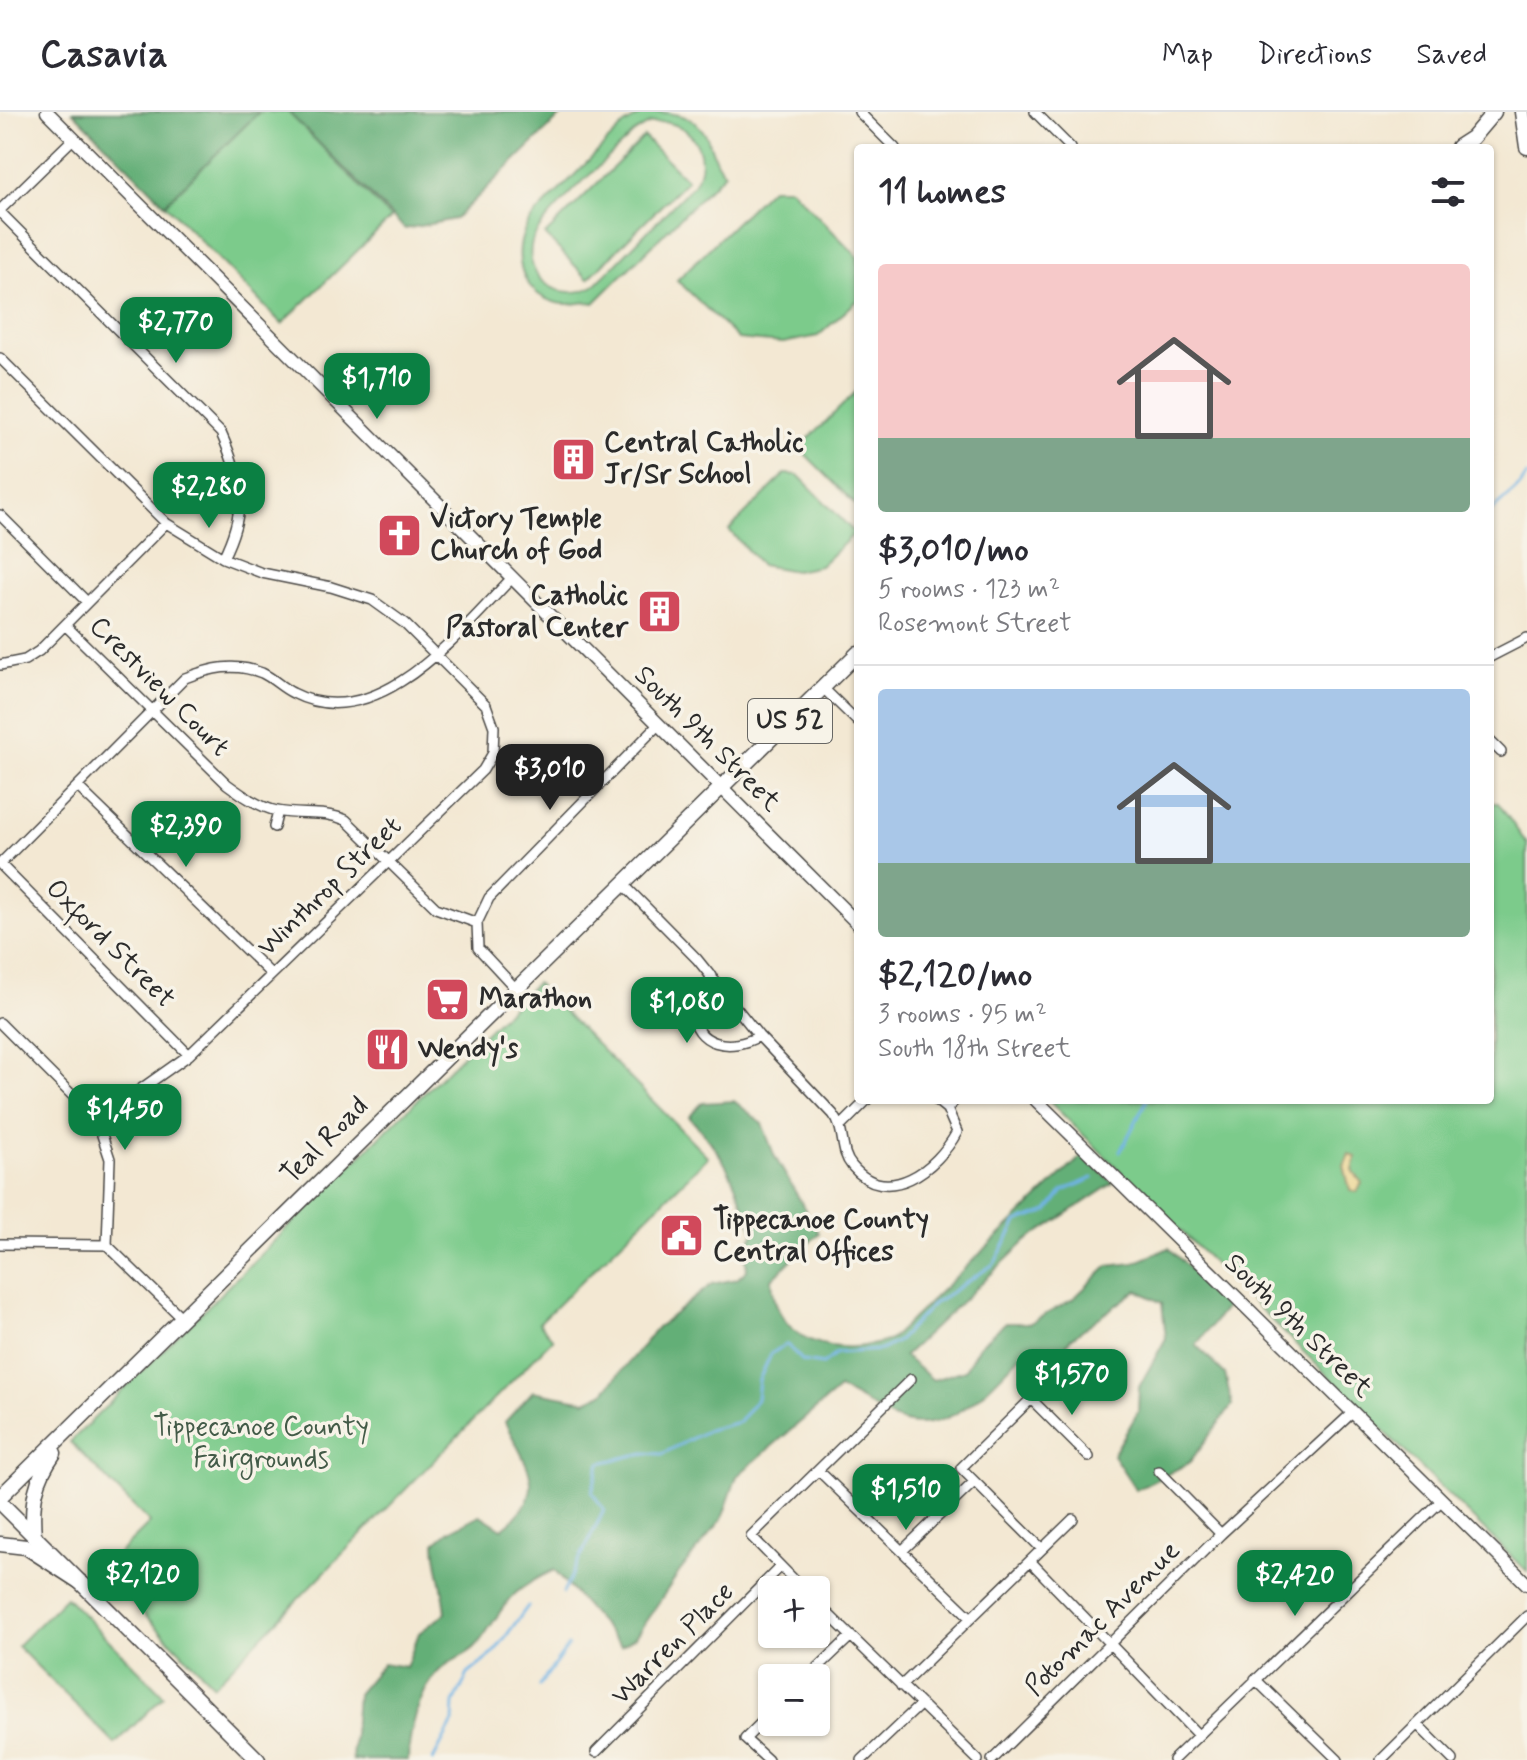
<!DOCTYPE html>
<meta charset="utf-8">
<style>
body{margin:0;font-family:Mynerve,sans-serif;background:#f2f2f3;color:#2b2b33;height:100vh;display:flex;flex-direction:column;font-size:30px;white-space:nowrap}
*{box-sizing:border-box;margin:0}
p{font-size:26px;color:#7c7c81}
.icon{flex:none;width:44px;height:44px;fill:none;stroke:currentColor;stroke-width:2;stroke-linecap:round;stroke-linejoin:round}
.map{position:relative;flex:1;overflow:hidden}
.drawer{position:absolute;left:854px;top:32px;width:640px;height:960px;display:flex;flex-direction:column;background:#fff;border-radius:8px;box-shadow:0 2px 6px #0004}
.drawer>*{flex:none}
.buttons{position:absolute;left:758px;top:1464px;display:grid;gap:16px}
.buttons a{display:grid;place-items:center;width:72px;height:72px;border-radius:8px;background:#fff;box-shadow:0 2px 6px #0004;font-size:40px}
.price{position:absolute;translate:-50% -68px;padding:0 18px;border-radius:16px;background:#0b8043;color:#fff;font-size:26px;line-height:52px;filter:drop-shadow(0 2px 4px #0008)}
.price::after{content:'';position:absolute;left:50%;top:48px;width:24px;height:18px;margin-left:-12px;background:inherit;clip-path:polygon(0 0,100% 0,50% 100%)}
.price.on{background:#222;color:#fff}
ul{padding:0;list-style:none}
li{display:grid;align-content:center;gap:16px;height:424px;padding:0 24px}
li+li{border-top:2px solid #e1e1e2}
li span{display:grid;place-items:center;height:248px;border-radius:8px;color:#555}
li>.icon{margin-inline-start:auto}
span .icon{width:144px;height:144px;fill:#fffc;stroke-width:1}
li b{font-size:34px}
h2{display:flex;justify-content:space-between;align-items:center;height:96px;padding:0 24px;font-size:34px}
header{display:flex;align-items:center;gap:48px;box-sizing:border-box;height:112px;padding:0 40px;background:#fff;border-bottom:2px solid #e1e1e2}
header strong{font-size:38px}
nav{display:flex;gap:44px;margin-inline-start:auto;font-size:28px}
.map>svg:first-child{display:block}
.green{fill:#7bcb8b;stroke:#537b5b;stroke-width:2;fill-rule:evenodd}
.forest{fill:#64af77;stroke:#486d51;stroke-width:2}
.sand{fill:#eeda9e;stroke:#8c8264;stroke-width:2}
.lines{fill:none;stroke-linecap:round;stroke-linejoin:round}
.stream{stroke:#6fb3e4;stroke-width:3}
.minor-casing{stroke:#494744;stroke-width:12}
.tertiary-casing{stroke:#494744;stroke-width:15}
.secondary-casing{stroke:#494744;stroke-width:17}
.primary-casing{stroke:#494744;stroke-width:17}
.minor{stroke:#fff;stroke-width:9}
.tertiary{stroke:#fff;stroke-width:12}
.secondary{stroke:#fff;stroke-width:14}
.primary{stroke:#fff;stroke-width:14}
.labels{text-anchor:middle;dominant-baseline:central;stroke-width:7;stroke-linejoin:round;paint-order:stroke}
.shield{fill:#f7f3e8;stroke:#686764;stroke-width:2}
.shield-label{font-size:26px;font-weight:bold;fill:#2b2b2b}
.poi-label{font-size:28px;font-weight:bold;fill:#2b2b2b;stroke:#f7f3e8;text-anchor:start}
.street-label{font-size:28px;fill:#2b2b2b;stroke:#f7f3e8}
.park-label{font-size:28px;fill:#435b48;stroke:#f7f3e8}
</style>
<header>
<strong>Casavia</strong>
<nav><a>Map</a><a>Directions</a><a>Saved</a></nav>
</header>
<div class="map">
<svg width="1527" height="1648" viewBox="0 0 1527 1648">
<rect width="100%" height="100%" fill="#f7f3e8"/>
<filter id="ink" filterUnits="userSpaceOnUse"><feTurbulence type="fractalNoise" baseFrequency=".0125" numOctaves="2"/><feDisplacementMap in="SourceGraphic" scale="16" xChannelSelector="R" yChannelSelector="G"/><feConvolveMatrix kernelMatrix="1 2 1 2 8 2 1 2 1" color-interpolation-filters="sRGB"/></filter>
<filter id="wash" filterUnits="userSpaceOnUse"><feTurbulence type="fractalNoise" baseFrequency=".006" numOctaves="4" result="noise"/><feDisplacementMap in="SourceGraphic" scale="32" xChannelSelector="R" yChannelSelector="G"/><feGaussianBlur stdDeviation="1.8" result="paint"/><feColorMatrix in="noise" values="0 0 0 0 0 0 0 0 0 0 0 0 0 0 0 0 0 1.4 0 .05"/><feComposite in="paint" operator="in"/></filter>
<g filter="url(#wash)">
<rect width="100%" height="100%" fill="#f3e8d3"/>
<!-- green -->
<path class="green" d="M259 0H288L391 106 282 212 165 92Z
M646 0C674 0 700 2 710 33 715 45 715 51 725 61L594 191C584 188 570 195 557 191 517 181 509 134 533 105L624 13ZM664 10C696 15 710 45 694 72L594 174C563 192 522 168 532 130 539 106 612 43 633 22L650 11Z
M644 25 687 68 588 167 545 123Z
M771 76H790L858 145V188L818 224 783 231 738 227 677 168Z
M858 278V395L799 336Z
M785 362 798 363 855 421 820 454 795 459 761 453 729 418Z
M1490 691H1498L1527 732V1460L1048 988H1490Z
M536 871 708 1045 539 1211 553 1227 214 1573 101 1459 150 1411 70 1330Z
M66 1485 164 1584 115 1632 17 1534Z"/>
<!-- forest -->
<path class="forest" d="M73 0H259L165 92Z
M288 0H565L455 107 405 117Z
M734 989 762 1011 775 1045 819 1121 772 1167C773 1232 837 1246 890 1228L1083 1043 1113 1071 1026 1129 904 1244 933 1268 965 1258 979 1234 1005 1211H1030L1073 1187 1108 1154 1134 1151 1169 1136 1227 1194 1196 1233 1225 1262 1232 1293 1189 1351 1136 1378 1113 1343 1138 1300 1139 1275 1166 1226 1162 1191 1137 1178 1070 1227 1058 1247 1019 1245C984 1280 944 1332 888 1304 871 1295 857 1284 839 1277L737 1364 722 1407 680 1459 635 1525 621 1534 554 1458C503 1482 508 1492 477 1533 468 1544 451 1547 441 1557 420 1576 409 1620 408 1648H352L357 1582 383 1551 406 1555 419 1521 446 1501C444 1477 436 1456 435 1431L449 1419 480 1403 502 1417C552 1378 527 1356 505 1310L533 1279 586 1289 603 1281 657 1216 712 1172 737 1167 747 1158 745 1139 754 1121C734 1069 729 1047 689 1005L702 991Z"/>
<!-- sand -->
<path class="sand" d="M1349 1042 1356 1045 1353 1059 1362 1071 1357 1080 1350 1078 1344 1054Z"/>
<g class="lines">
<!-- stream -->
<path class="stream" d="M1490 400 1520 374 1527 363
M1120 1040 1147 988
M563 1481 604 1398 592 1380 600 1351 644 1341 662 1342 708 1318 739 1310 757 1287 759 1268 771 1242 786 1232 803 1249 823 1252 837 1241 881 1238 898 1229 933 1192 994 1152 1017 1110 1048 1099 1063 1079 1093 1066
M539 1574 568 1534
M433 1648 453 1610 454 1591 468 1562 493 1542 528 1494"/>
</g>
</g>
<g filter="url(#ink)">
<g class="lines">
<defs>
<path id="minor" d="M859 0 895 36
M1035 0 1071 36
M0 98 73 27
M0 100 221 321C243 370 247 398 223 446
M0 246 166 411 223 446 262 461 331 475 372 488 404 511 486 593 494 615 493 641 483 658 189 943 97 1008
M0 403 87 490
M65 513 227 672C242 683 259 695 277 699 301 704 323 698 346 708L436 796 477 811 478 836 516 877
M1490 545 1527 526
M0 553 25 548 39 539 166 411
M823 576 858 610
M1490 629 1501 640
M78 675 271 862
M274 715 278 699
M0 752 185 566C211 556 234 550 262 561 273 566 282 576 293 581 378 625 460 519 512 466
M0 752 189 943
M623 772 697 847 759 924 833 1002C846 1018 839 1039 852 1054 887 1096 937 1057 957 1020L947 997 955 988
M477 811 489 786 658 613
M712 864 693 898C694 934 731 940 759 924
M0 911 97 1008 110 1047 107 1133 182 1206
M936 988 947 997
M842 1013 867 988
M0 1132 107 1133
M819 1359 970 1505
M1159 1359 1221 1422
M1042 1437 961 1356 1031 1287 1089 1345
M902 1439 974 1370
M1030 1449 1198 1623
M804 1478 751 1424 911 1267
M816 1490 978 1648
M807 1566 851 1524
M1255 1567 1338 1648
M901 1574 1073 1407
M1418 1613 1453 1648
M596 1640 780 1455
M768 1648 745 1627 772 1600
M862 1648 920 1593
M992 1648 1221 1422 1352 1301
M1173 1648 1441 1389
M1381 1648 1527 1504"/>
<path id="tertiary" d="M47 0 858 812
M1036 988 1527 1472"/>
<path id="secondary" d="M0 1390 258 1648"/>
<path id="primary" d="M1522 0 1527 35
M1458 35 1472 26 1494 0
M0 1385 858 541
M34 1423C31 1390 35 1368 54 1341
M0 1432 26 1435 83 1472"/>
</defs>
<!-- minor casing -->
<use href="#minor" class="minor-casing"/>
<!-- tertiary casing -->
<use href="#tertiary" class="tertiary-casing"/>
<!-- secondary casing -->
<use href="#secondary" class="secondary-casing"/>
<!-- primary casing -->
<use href="#primary" class="primary-casing"/>
<!-- minor -->
<use href="#minor" class="minor"/>
<!-- tertiary -->
<use href="#tertiary" class="tertiary"/>
<!-- secondary -->
<use href="#secondary" class="secondary"/>
<!-- primary -->
<use href="#primary" class="primary"/>
</g>
</g>
<!-- icons -->
<defs>
<symbol id="building-square" viewBox="-11 -11 22 22"><rect x="-9" y="-9" width="18" height="18" rx="4" fill="#d1495b" stroke="#f7f3e8"/><path d="M-4-6H4V6H1V3H-1V6H-4ZM-2.5-4.3h1.7v1.8h-1.7ZM.8-4.3h1.7v1.8H.8ZM-2.5-1h1.7V.8h-1.7ZM.8-1h1.7V.8H.8Z" fill="#fff"/></symbol>
<symbol id="church-square" viewBox="-11 -11 22 22"><rect x="-9" y="-9" width="18" height="18" rx="4" fill="#d1495b" stroke="#f7f3e8"/><path d="M-1.2-6h2.4v3.5h3.3v2.4h-3.3V6h-2.4V-.1h-3.3v-2.4h3.3Z" fill="#fff"/></symbol>
<symbol id="supermarket-square" viewBox="-11 -11 22 22"><rect x="-9" y="-9" width="18" height="18" rx="4" fill="#d1495b" stroke="#f7f3e8"/><path d="M-6-5.5h2.5l.6 2H6L4.5 2H-2.5L-4.4-4H-6ZM-1.5 3.2a1.3 1.3 0 1 0 .1 0ZM3 3.2a1.3 1.3 0 1 0 .1 0Z" fill="#fff"/></symbol>
<symbol id="restaurant-square" viewBox="-11 -11 22 22"><rect x="-9" y="-9" width="18" height="18" rx="4" fill="#d1495b" stroke="#f7f3e8"/><path d="M-5-6h1v4h1v-4h1v4h1v-4h1v5L-1.5 .5V6h-2V.5L-5-1ZM5-6V6H3V1.5H1.5Q1.5-4 5-6Z" fill="#fff"/></symbol>
<symbol id="civic-square" viewBox="-11 -11 22 22"><rect x="-9" y="-9" width="18" height="18" rx="4" fill="#d1495b" stroke="#f7f3e8"/><path d="M-.6-6.5H3V-4.5H.6V-3L4-1V1h2V6H-6V1h2V-1L-.6-3ZM-1.2 2.5V6h2.4V2.5Z" fill="#fff"/></symbol>
</defs>
<g fill-rule="evenodd">
<use href="#building-square" x="548" y="322" width="51" height="51"/>
<use href="#church-square" x="374" y="398" width="51" height="51"/>
<use href="#building-square" x="634" y="474" width="51" height="51"/>
<use href="#supermarket-square" x="422" y="862" width="51" height="51"/>
<use href="#restaurant-square" x="362" y="912" width="51" height="51"/>
<use href="#civic-square" x="656" y="1098" width="51" height="51"/>
</g>
<g class="labels">
<!-- shield labels -->
<rect class="shield" x="748" y="587" width="84" height="44" rx="6"/>
<g class="shield-label">
<text x="790" y="609">US 52</text>
</g>
<!-- poi labels -->
<g class="poi-label">
<text x="604" y="331">Central Catholic<tspan x="604" dy="32">Jr/Sr School</tspan></text>
<text x="430" y="407">Victory Temple<tspan x="430" dy="32">Church of God</tspan></text>
<text x="628" y="484" text-anchor="end">Catholic<tspan x="628" dy="32">Pastoral Center</tspan></text>
<text x="479" y="887">Marathon</text>
<text x="418" y="937">Wendy's</text>
<text x="713" y="1108">Tippecanoe County<tspan x="713" dy="32">Central Offices</tspan></text>
</g>
<!-- street labels -->
<g class="street-label">
<text transform="translate(159 575) rotate(45)">Crestview Court</text>
<text transform="translate(707 627) rotate(45)">South 9th Street</text>
<text transform="translate(330 775) rotate(-44)">Winthrop Street</text>
<text transform="translate(110 832) rotate(45)">Oxford Street</text>
<text transform="translate(325 1029) rotate(-45)">Teal Road</text>
<text transform="translate(1298 1214) rotate(44)">South 9th Street</text>
<text transform="translate(1103 1507) rotate(-45)">Potomac Avenue</text>
<text transform="translate(673 1532) rotate(-45)">Warren Place</text>
</g>
<!-- park labels -->
<g class="park-label">
<text x="261" y="1315">Tippecanoe County<tspan x="261" dy="32">Fairgrounds</tspan></text>
</g>
</g>
</svg>
<div class="buttons">
<a>+</a>
<a>−</a>
</div>
<b class="price" style="left:176px;top:253px">$2,770</b>
<b class="price" style="left:377px;top:309px">$1,710</b>
<b class="price" style="left:209px;top:418px">$2,280</b>
<b class="price on" style="left:550px;top:700px">$3,010</b>
<b class="price" style="left:186px;top:757px">$2,390</b>
<b class="price" style="left:687px;top:933px">$1,080</b>
<b class="price" style="left:125px;top:1040px">$1,450</b>
<b class="price" style="left:1072px;top:1305px">$1,570</b>
<b class="price" style="left:906px;top:1420px">$1,510</b>
<b class="price" style="left:143px;top:1505px">$2,120</b>
<b class="price" style="left:1295px;top:1506px">$2,420</b>
<section class="drawer">
<h2>11 homes<svg class="icon" aria-label="filters" viewBox="0 0 24 24"><path d="M4 7h16M4 17h16"/><circle cx="9" cy="7" r="2"/><circle cx="15" cy="17" r="2"/></svg></h2>
<ul>
<li><span style="background:linear-gradient(#f6c9c9 70%,#7fa58c 0)"><svg class="icon" aria-label="home" viewBox="0 0 24 24"><path d="M3 11l9-7 9 7M6 9v11h12V9"/></svg></span><div><b>$3,010/mo</b><p>5 rooms · 123 m²</p><p>Rosemont Street</p></div></li>
<li><span style="background:linear-gradient(#a9c7e8 70%,#7fa58c 0)"><svg class="icon" aria-label="home" viewBox="0 0 24 24"><path d="M3 11l9-7 9 7M6 9v11h12V9"/></svg></span><div><b>$2,120/mo</b><p>3 rooms · 95 m²</p><p>South 18th Street</p></div></li>
</ul>
</section>
</div>
